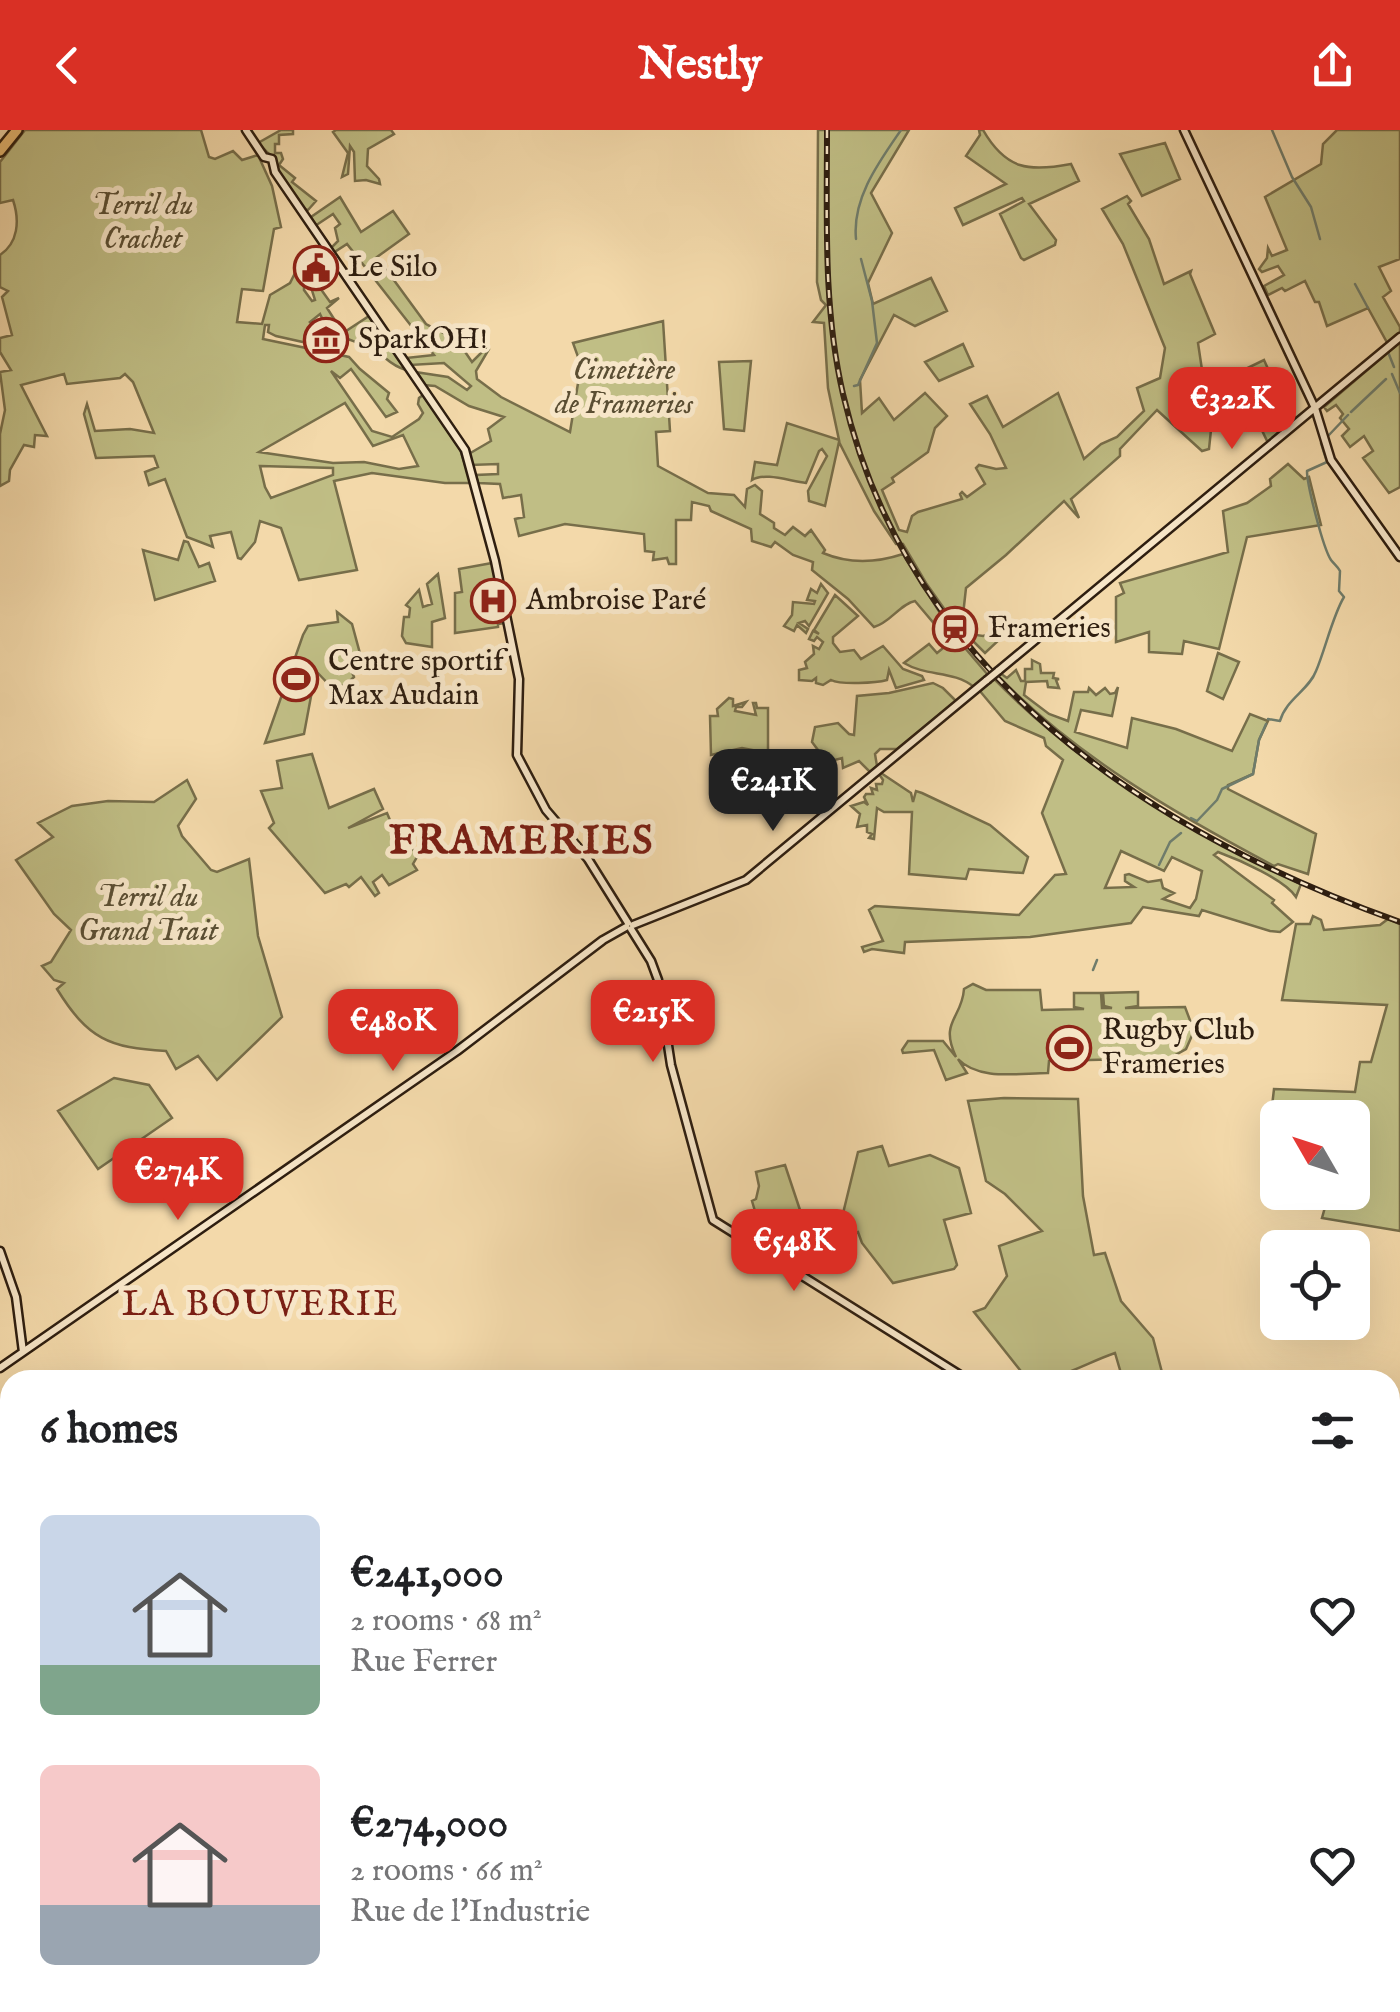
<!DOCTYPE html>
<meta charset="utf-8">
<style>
body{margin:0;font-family:"IM FELL English",serif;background:#f6f6f6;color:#202124;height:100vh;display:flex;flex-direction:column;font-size:38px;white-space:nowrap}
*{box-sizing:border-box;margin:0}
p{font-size:32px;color:#757577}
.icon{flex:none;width:55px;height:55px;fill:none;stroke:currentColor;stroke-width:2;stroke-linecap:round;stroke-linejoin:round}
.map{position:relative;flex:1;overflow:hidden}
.panel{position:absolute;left:0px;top:1240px;width:1400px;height:642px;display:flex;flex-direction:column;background:#fff;border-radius:30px 30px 0 0;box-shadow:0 10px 40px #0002}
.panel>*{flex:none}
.needle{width:65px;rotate:309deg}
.buttons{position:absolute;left:1260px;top:970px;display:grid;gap:20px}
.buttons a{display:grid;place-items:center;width:110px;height:110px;border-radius:15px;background:#fff;box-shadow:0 10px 40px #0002;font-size:50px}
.price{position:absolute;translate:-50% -85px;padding:0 22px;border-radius:20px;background:#d93025;color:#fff;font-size:32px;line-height:65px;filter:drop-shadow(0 2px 5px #0008)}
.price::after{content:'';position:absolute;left:50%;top:60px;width:30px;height:22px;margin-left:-15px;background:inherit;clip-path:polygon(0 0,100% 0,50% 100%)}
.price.on{background:#222;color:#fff}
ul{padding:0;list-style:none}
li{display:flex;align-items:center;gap:30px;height:250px;padding:0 40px}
li span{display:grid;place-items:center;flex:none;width:280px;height:200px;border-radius:15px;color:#555}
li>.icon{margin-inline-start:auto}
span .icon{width:120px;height:120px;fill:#fffc;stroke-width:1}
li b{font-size:42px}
h2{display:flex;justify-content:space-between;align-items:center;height:120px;padding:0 40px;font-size:42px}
header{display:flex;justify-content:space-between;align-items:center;height:130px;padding:0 40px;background:#d93025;color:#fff;font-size:45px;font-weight:700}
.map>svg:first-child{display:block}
.green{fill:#c0be85;stroke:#776e4a;stroke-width:2.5;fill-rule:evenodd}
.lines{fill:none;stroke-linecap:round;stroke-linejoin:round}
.stream{stroke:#6f7c6b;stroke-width:2.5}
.secondary-casing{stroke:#2e1e10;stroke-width:11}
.highway-casing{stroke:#2e1e10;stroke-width:14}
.secondary{stroke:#f7e6c8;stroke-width:6}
.highway{stroke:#eabc75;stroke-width:9}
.rail-casing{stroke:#2e1e10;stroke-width:6}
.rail{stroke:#f7e6c8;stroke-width:2.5;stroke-dasharray:8;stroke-linecap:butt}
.secondary-bridge-casing{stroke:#2e1e10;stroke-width:11;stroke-linecap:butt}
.secondary-bridge{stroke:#f7e6c8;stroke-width:6}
.labels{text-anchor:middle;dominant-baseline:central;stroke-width:10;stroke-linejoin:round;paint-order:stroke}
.park-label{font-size:30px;font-style:italic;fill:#5a4e33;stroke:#f7e6c8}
.poi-label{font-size:30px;fill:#2e1e10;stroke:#f7e6c8;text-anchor:start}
.quarter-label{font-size:35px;letter-spacing:2.5px;fill:#7a1f14;stroke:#f7e6c8}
.district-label{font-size:40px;font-weight:bold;letter-spacing:2.5px;fill:#7a1f14;stroke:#f7e6c8}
</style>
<header><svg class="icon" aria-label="back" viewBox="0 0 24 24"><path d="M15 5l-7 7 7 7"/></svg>Nestly<svg class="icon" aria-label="share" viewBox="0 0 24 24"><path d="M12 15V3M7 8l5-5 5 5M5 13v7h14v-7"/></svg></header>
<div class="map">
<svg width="1400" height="1882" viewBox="0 0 1400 1882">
<rect width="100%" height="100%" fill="#f3d9aa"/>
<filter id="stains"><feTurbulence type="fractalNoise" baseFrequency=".002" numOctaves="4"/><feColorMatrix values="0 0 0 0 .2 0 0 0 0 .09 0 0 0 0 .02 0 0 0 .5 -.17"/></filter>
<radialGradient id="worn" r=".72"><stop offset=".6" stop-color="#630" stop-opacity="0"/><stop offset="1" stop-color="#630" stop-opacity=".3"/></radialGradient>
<!-- green -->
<path class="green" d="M25 0H201L209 27 215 29 233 21 242 30 258 25 272 56 281 97 274 99 263 161 242 159 237 192 262 194 270 165 290 153 298 137 304 149V160L312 171 315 170 310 154 315 151 330 172 339 168 327 178 343 203 369 186 406 240C387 234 388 227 372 219 352 208 330 209 320 184L310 192 343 221 276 206 268 202 269 195H265L263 209 349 227 360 239 389 263 387 269 397 282 386 287 351 239 340 248 331 241 372 301 392 307 419 289 423 283 418 274 419 268 423 265 460 319 471 353H445L372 343 334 351 357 440 299 450 281 398 260 391 255 412 241 429 238 428 231 402 210 406 213 417 187 407 165 349 149 355 145 342 158 337 154 326 96 328 84 284 87 274 95 301 130 299 154 303 133 252 125 244 120 248 67 254 64 244 21 255 47 306 35 305 34 317 24 315 10 340 9 351 0 356V304L5 280 0 242 11 240 0 222V208L12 205 2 167 8 161 0 157V125C18 113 20 91 13 70L0 73V32ZM345 273 373 316 403 305 418 336 399 339 364 332 333 333 259 322ZM260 336 333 338V345L271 368 265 357Z
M281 0H293V4L279 5V14H275V23H281L283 29 279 35 295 48 292 52 316 71 308 80 303 79 274 38 273 28 258 13Z
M336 0H391L394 4 368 19 367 36 379 49 380 54 366 50 355 51 354 22 350 16 348 44 342 47 348 23 333 2Z
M818 0H909L871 63 892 103 868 153 873 174 931 148 947 181 915 196 894 185 860 250 862 283 879 268 894 290 925 263 947 286 935 298 928 322 892 348 894 352 882 360 899 400 907 402 912 386 918 382 962 369 960 364 962 362 967 367 985 354 976 338 979 335 996 339 1006 338 990 304 970 274 987 266 1003 297 1058 263 1084 329 1101 314 1117 307 1144 281 1137 258 1160 248 1165 218 1123 114 1102 79 1127 66 1131 71 1128 74 1149 109 1164 154 1191 141 1190 144 1215 204 1198 213 1211 300 1209 319 1202 321 1157 280 1120 319V326L1071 369 1079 388 1064 371 1006 425 966 458 962 494H966L969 504 983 506 997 502 1000 509 985 523 965 503 962 504 926 453 903 414H896L874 381 839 312 825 376 809 371 808 361 827 326 822 319 819 321 806 353C789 351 765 342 752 350L755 332 777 335 787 293 839 310 828 258 824 193 813 192 826 175 821 170 817 152Z
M979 0H983C1006 40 1029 42 1071 34L1079 51 1029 74 1056 110 1055 115 1024 130 1021 128 1000 84 1024 71 1022 68 963 95 955 78 1006 54 966 26 980 5Z
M1337 0H1400V129L1379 137 1391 161 1383 167 1400 197V207L1389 216 1368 178 1327 196 1319 172H1315L1305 151 1285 161 1282 158 1268 165 1264 156 1284 145 1278 136 1262 142 1259 139 1267 128 1268 118 1272 126 1287 120 1265 67 1321 34 1323 14Z
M1165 13 1180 49 1142 66 1120 24Z
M340 67 361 102 393 81 409 104 377 127 426 194 457 210 472 232 488 216 489 219 476 241 477 249 501 267 570 302 581 235 573 213 663 191 670 301 656 302 658 336 708 363 734 365 745 377 747 359 755 355 762 361 760 384 774 393V398L785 405 793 397 805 406 811 400 825 420 823 423C849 434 876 433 903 424L952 502 943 493 937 497 915 471C900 474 890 493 874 497L848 469 812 440 813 432 793 425 775 412 771 417 752 411 751 399 711 381 709 376 692 372 691 390H676V434H669L667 428 653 430 654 422 645 421 644 404 565 394 519 406 515 389 524 387 521 365 503 368 500 354 478 353 476 345 498 344V334L470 335 467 325 491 311 488 299 504 287 469 276 435 256 424 255 415 242 448 247 467 260 471 256 444 233 410 235 406 228 434 225 347 114 333 123 330 119 338 111 335 98 340 94 333 84 315 96 311 87Z
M1400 212V357L1389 363 1363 328 1373 321 1364 306 1350 317 1342 306 1349 299 1340 288 1343 284 1336 275 1327 281 1324 277Z
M963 214 973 236 939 251 925 232Z
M1264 230 1282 270 1298 291 1269 315 1235 244Z
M751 231 744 301 724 299 719 232Z
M1288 334 1304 349 1309 347 1321 395 1247 407 1219 519 1184 511 1182 524 1149 522V502L1116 512V467L1124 463 1120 453 1228 422 1223 381 1247 373 1271 356 1270 349Z
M184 411 188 412 199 437 209 433 215 451 155 470 143 420 178 430Z
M492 433 505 493 498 494V497L455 503V463L462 462 459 439Z
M438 444 445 488 432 492V517L406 513 402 506 404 487H409L410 478 406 475 419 460 423 477 432 474 427 454Z
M821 454 828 463 809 496 805 491 799 493 808 499 806 503 797 495 794 501 784 496 792 485 793 472 814 474 815 471 807 470 811 459 817 463Z
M835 465 858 486 833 507V513L840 522 854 520 861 529 883 516 903 539 922 546 924 550 896 558 889 540 887 550C876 553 841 555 831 550L823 555 816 553V548L812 551 799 550V540L807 538 805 532 814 524 813 516 819 519 823 512 817 507 814 511 809 509 813 501 819 504 814 500Z
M337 482 352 494 362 531 349 535 354 547 346 555 339 556 337 563 315 540 305 542 300 556 312 561 304 604 265 613 303 505 308 496 338 492Z
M953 510 959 511 988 545 974 557C953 540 927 547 904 533L929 514 937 523Z
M1218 523 1239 532 1223 569 1207 561Z
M1032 530 1040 534 1041 543H1054L1053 548 1059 549 1056 550 1059 558 1048 557 1047 551 1026 552 1024 565 1049 584 1068 591 1074 562H1088L1089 558 1096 565 1105 558 1110 564 1115 563 1118 557 1112 586 1081 580 1075 602 1127 618 1132 588 1176 599 1232 621 1250 584 1268 591 1259 610 1253 644 1228 655V659L1316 704 1308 744 1278 734 1274 736C1174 683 1077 627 997 545L1000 543 1007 548 1016 540 1021 551H1025V539H1032Z
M993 548C1080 637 1189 702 1301 754L1296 767C1285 750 1240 730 1218 722L1214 725 1274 770 1272 773 1293 792 1280 802 1270 801 1202 780 1199 786 1143 777 1131 793 1030 807 905 812 904 823 872 819 864 822 862 817 883 811 869 780 875 776 1019 785 1055 745 1066 744 1042 683 1063 630 1046 616 1044 608 1005 591 979 560ZM1121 721 1164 741 1172 727 1202 741 1196 769 1190 778 1163 769 1174 763 1163 758 1161 750 1148 752 1129 744 1125 745V751L1134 757 1105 758Z
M933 553 943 558 956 571 897 619H880L875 624 877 636 870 642 859 631 843 638 842 628 827 632 812 612 815 597 838 593 849 604 854 605 857 566 889 563Z
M729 568 733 569V576L746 572 742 577H736L735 581 756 585 753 573H756L757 578H768V623L742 618 711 625 710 586H718L717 579Z
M312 624 329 678 374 659 383 679 348 698 387 683 401 716 410 713 417 727 413 734 417 740 389 755 382 745 373 752 379 763 375 766 361 747 349 757 346 754 325 763 269 698 274 693 261 661 282 658 277 631Z
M881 643 911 663 913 672 916 661 922 663 990 695 1028 727 1023 743 969 739 966 749 909 744 912 682H884L877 678 874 709 869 708 872 704 867 702V695L857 697 860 684 851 676 864 672 868 675 864 667 866 664H873L871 658 877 660 876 654H882L883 650 879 644Z
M187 650 196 669 178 696 182 706 211 740 217 742 249 729 258 806 282 887 217 950 198 926 176 939 166 921C109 918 88 909 57 859L64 853 54 850 42 836 51 832 71 800 54 784 16 730 53 707 38 693 72 676 108 671 154 672Z
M1313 786 1321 790 1324 800 1380 795 1388 789 1400 794V1101L1322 1088 1329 1063 1352 1062V988H1278L1277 994 1270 993 1274 959 1355 962 1360 932H1371L1387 875 1282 870 1296 794H1310Z
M973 854 986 860H1040L1042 880 1084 879 1074 877V863H1101L1102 878H1112L1104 876 1103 863 1138 862V876L1125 878 1185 877 1194 901 1186 919 1170 928 1049 931 1048 943C1019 943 979 951 958 929L967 943 946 950 934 920 903 923 902 920 908 911H943L956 927C939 891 962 889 964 859Z
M114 948 149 955 172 988 98 1039 58 981Z
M1004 968 1078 969 1083 1066 1094 1125 1105 1123 1121 1171 1153 1208 1164 1250H1123L1115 1223C1083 1234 1062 1250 1028 1250L974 1182 985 1178 1007 1146 999 1116 1042 1101 1005 1064 986 1051 968 971Z
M882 1016 889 1036 930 1025 959 1038 971 1083 944 1090 957 1135 954 1139 893 1153 862 1113 858 1102 837 1108 858 1022Z
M785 1035 809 1107 795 1111 757 1088 752 1071 756 1069 759 1056 756 1042Z
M1390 1371H1400V1576C1395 1618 1400 1660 1400 1701L1390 1702Z
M10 1635V1743L5 1739 0 1745V1642Z
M0 1819 10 1826V1872L48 1873 42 1882H0Z"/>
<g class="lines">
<!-- stream -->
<path class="stream" d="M1272 0 1292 47 1311 77 1320 109
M856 109C852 68 879 32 901 0
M1355 154 1368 178
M1388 222 1394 237
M1392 244 1400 263
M854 256 858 255 877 213 872 171 861 129
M1351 282 1386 249
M1328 306 1348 285
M1268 589 1280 591C1286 569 1309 560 1316 541 1325 520 1333 485 1344 467L1339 461 1340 441C1338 437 1334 434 1331 430 1323 418 1307 355 1307 341L1327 332 1321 313
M1191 688 1197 691 1217 670 1222 659 1253 644 1259 610 1266 594
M1159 735 1170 712 1181 703
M1093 840 1097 830
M1390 1404 1400 1405"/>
<defs>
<path id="secondary" d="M246 0 264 27 272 29 275 42 465 320 495 431 519 549 517 625 546 680 588 729 628 793
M1184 0 1315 278 1331 330 1400 427
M998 541 1400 207
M633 795 746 750 987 550
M631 799 651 831 658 850 671 935 713 1090 968 1250
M0 1121 16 1167 23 1222
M0 1238 457 921 603 810 626 797
M1390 1797 1400 1799"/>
<path id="highway" d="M0 21 17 0"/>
</defs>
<!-- secondary casing -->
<use href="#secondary" class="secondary-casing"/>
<!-- highway casing -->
<use href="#highway" class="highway-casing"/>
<!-- secondary -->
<use href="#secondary" class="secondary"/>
<!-- highway -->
<use href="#highway" class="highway"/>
<defs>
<path id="rail" d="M827 0C827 88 823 178 843 264 907 542 1146 701 1400 792"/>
</defs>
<!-- rail casing -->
<use href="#rail" class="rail-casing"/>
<!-- rail -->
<use href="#rail" class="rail"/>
<defs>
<path id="secondary-bridge" d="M987 550 998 541"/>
</defs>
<!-- secondary-bridge casing -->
<use href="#secondary-bridge" class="secondary-bridge-casing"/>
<!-- secondary-bridge -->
<use href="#secondary-bridge" class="secondary-bridge"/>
</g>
<!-- icons -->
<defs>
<symbol id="civic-ring" viewBox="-11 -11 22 22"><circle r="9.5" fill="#f7e6c8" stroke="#8f2418" stroke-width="1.5"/><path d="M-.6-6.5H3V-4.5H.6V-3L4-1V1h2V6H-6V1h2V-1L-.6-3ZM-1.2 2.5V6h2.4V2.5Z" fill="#8f2418"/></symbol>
<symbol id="museum-ring" viewBox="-11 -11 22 22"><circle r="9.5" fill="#f7e6c8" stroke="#8f2418" stroke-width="1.5"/><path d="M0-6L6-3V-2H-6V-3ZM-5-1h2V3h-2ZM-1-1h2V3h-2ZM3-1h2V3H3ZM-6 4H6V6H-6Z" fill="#8f2418"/></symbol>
<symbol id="hospital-ring" viewBox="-11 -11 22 22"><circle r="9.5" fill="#f7e6c8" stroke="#8f2418" stroke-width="1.5"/><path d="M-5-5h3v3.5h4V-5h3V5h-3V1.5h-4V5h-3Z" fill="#8f2418"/></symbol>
<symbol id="station-ring" viewBox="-11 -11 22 22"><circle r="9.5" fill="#f7e6c8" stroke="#8f2418" stroke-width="1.5"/><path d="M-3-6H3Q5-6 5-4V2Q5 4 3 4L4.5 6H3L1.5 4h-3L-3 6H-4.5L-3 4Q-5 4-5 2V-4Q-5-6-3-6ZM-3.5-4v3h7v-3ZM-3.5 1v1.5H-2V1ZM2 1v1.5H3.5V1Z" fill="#8f2418"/></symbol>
<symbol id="stadium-ring" viewBox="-11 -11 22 22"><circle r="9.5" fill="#f7e6c8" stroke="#8f2418" stroke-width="1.5"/><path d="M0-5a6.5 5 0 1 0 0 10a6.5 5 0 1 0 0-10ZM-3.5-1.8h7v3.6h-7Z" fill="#8f2418"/></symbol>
</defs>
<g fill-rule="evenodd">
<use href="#civic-ring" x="291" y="113" width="50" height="50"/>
<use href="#museum-ring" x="301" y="185" width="50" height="50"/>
<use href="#hospital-ring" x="468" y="446" width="50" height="50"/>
<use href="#station-ring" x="930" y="474" width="50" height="50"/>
<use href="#stadium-ring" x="271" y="524" width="50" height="50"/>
<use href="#stadium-ring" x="1044" y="893" width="50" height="50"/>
</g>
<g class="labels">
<!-- park labels -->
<g class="park-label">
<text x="143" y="76">Terril du<tspan x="143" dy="34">Crachet</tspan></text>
<text x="624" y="241">Cimetière<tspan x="624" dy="34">de Frameries</tspan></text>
<text x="148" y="768">Terril du<tspan x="148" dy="34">Grand Trait</tspan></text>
</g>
<!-- poi labels -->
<g class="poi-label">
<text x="348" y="138">Le Silo</text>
<text x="358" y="210">SparkOH!</text>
<text x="526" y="471">Ambroise Paré</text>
<text x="988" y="499">Frameries</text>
<text x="328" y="532">Centre sportif<tspan x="328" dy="34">Max Audain</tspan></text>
<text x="1102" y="901">Rugby Club<tspan x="1102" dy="34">Frameries</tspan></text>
</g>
<!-- quarter labels -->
<g class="quarter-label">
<text x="261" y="1175">LA BOUVERIE</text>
</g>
<!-- district labels -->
<g class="district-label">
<text x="522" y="712">FRAMERIES</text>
</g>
</g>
<rect width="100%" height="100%" filter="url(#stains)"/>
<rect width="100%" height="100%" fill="url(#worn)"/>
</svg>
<div class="buttons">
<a><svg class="needle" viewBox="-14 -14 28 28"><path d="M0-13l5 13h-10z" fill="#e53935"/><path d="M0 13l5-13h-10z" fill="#757577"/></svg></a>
<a><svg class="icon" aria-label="locate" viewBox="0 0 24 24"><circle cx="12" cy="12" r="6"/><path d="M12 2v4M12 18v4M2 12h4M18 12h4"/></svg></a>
</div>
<b class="price" style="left:1232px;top:322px">€322K</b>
<b class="price on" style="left:773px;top:704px">€241K</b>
<b class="price" style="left:653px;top:935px">€215K</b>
<b class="price" style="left:393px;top:944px">€480K</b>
<b class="price" style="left:178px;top:1093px">€274K</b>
<b class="price" style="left:794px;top:1164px">€548K</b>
<section class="panel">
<h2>6 homes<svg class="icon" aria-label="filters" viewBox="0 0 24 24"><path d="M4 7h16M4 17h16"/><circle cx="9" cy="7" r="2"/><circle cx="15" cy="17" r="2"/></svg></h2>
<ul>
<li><span style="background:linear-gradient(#c9d6e8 75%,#7fa58c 0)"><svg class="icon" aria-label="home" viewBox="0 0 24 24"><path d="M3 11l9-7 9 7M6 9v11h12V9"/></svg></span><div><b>€241,000</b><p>2 rooms · 68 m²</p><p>Rue Ferrer</p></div><svg class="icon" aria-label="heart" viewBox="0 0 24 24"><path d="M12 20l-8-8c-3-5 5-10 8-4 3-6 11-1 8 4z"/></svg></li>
<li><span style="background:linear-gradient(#f6c9c9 70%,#9aa5b1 0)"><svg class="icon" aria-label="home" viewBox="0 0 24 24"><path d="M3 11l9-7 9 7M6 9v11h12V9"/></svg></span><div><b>€274,000</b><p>2 rooms · 66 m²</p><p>Rue de l'Industrie</p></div><svg class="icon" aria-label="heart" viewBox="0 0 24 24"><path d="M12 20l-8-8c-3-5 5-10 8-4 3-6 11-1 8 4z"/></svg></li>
</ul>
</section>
</div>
